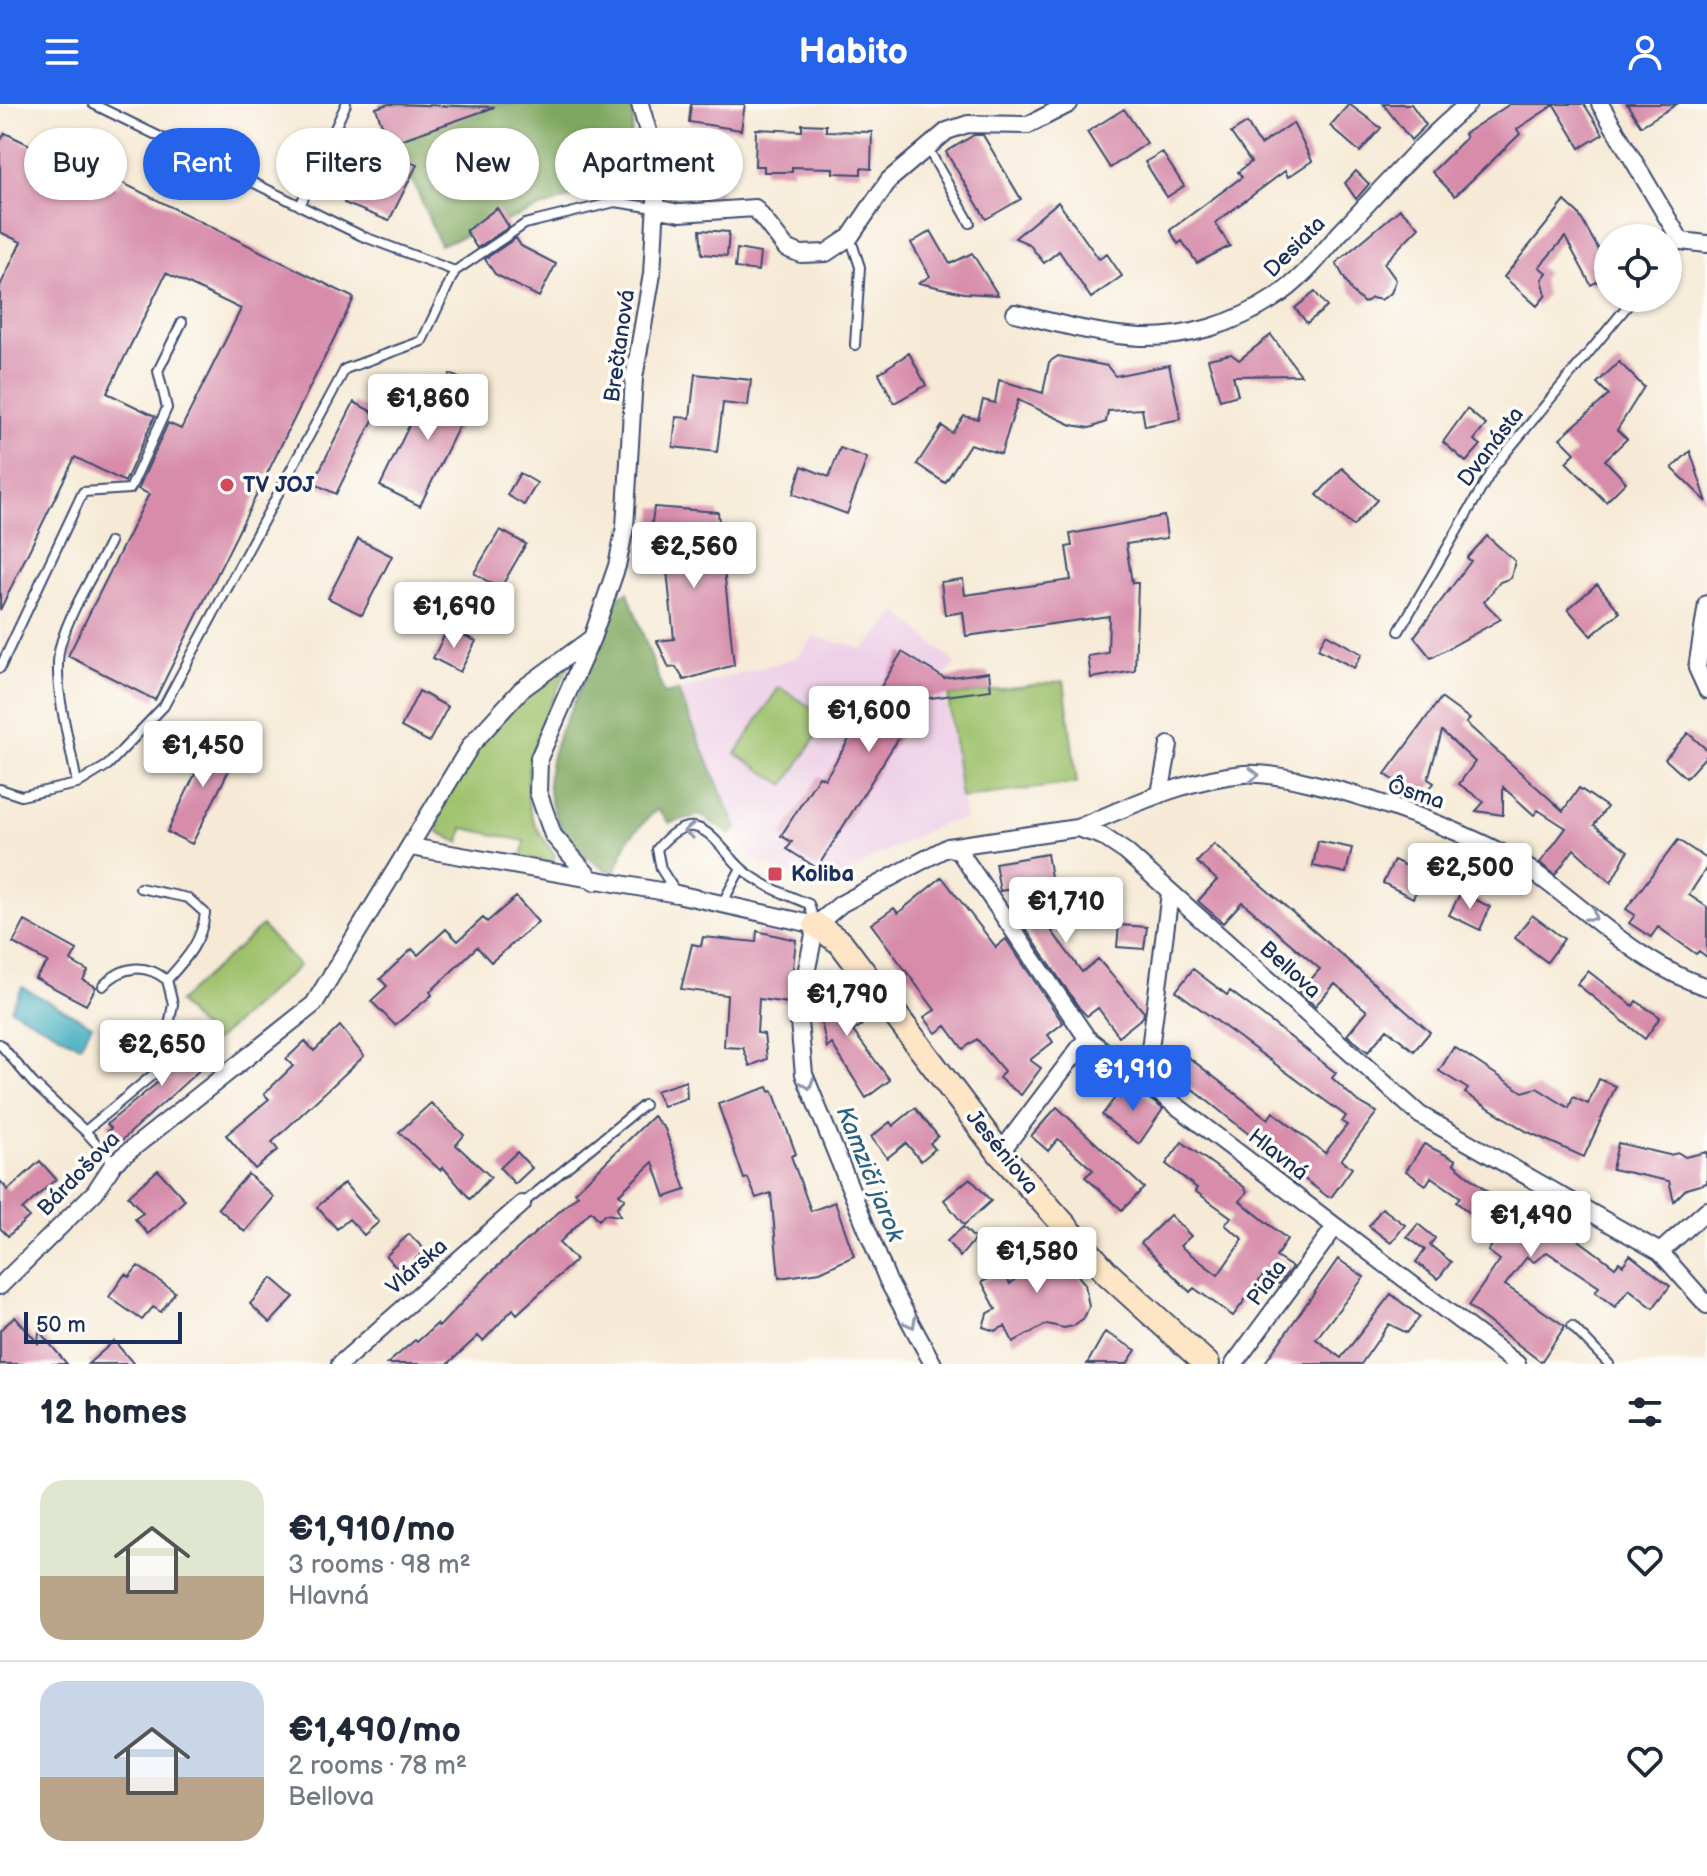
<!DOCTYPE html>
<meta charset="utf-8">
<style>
body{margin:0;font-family:"Balsamiq Sans",sans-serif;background:#f2f2f3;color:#1f2937;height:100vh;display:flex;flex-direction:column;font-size:30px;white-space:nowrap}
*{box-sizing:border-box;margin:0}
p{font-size:26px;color:#747a83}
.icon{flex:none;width:44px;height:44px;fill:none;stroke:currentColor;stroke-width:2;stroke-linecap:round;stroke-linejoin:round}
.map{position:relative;height:1260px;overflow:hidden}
.panel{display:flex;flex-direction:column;background:#fff;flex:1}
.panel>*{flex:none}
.banner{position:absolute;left:24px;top:24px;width:800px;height:72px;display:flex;gap:16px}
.buttons{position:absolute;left:1594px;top:120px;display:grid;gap:16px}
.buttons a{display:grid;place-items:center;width:88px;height:88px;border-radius:50%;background:#fff;box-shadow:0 2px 6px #0004;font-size:40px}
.scale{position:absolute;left:24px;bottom:20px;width:158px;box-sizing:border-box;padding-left:8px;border:4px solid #1b2f5e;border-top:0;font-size:22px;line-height:28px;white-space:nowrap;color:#1b2f5e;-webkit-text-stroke:6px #fdfcf7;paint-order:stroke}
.price{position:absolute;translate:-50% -68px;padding:0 18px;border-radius:8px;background:#fff;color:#222;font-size:26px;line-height:52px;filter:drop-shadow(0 2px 4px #0008)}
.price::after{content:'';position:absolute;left:50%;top:48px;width:24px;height:18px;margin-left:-12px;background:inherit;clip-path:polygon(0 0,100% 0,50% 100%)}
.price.on{background:#2563eb;color:#fff}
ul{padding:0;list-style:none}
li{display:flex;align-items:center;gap:24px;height:200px;padding:0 40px}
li+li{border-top:2px solid #e0e1e3}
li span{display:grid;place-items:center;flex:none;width:224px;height:160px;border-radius:24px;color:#555}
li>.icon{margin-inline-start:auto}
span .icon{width:96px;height:96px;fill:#fffc;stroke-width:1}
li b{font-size:34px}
h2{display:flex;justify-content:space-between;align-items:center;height:96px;padding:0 40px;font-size:34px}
.chip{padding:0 28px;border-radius:36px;background:#fff;box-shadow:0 2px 6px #0004;font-size:28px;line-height:72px}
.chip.on{background:#2563eb;color:#fff}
header{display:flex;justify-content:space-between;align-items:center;height:104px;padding:0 40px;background:#2563eb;color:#fff;font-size:36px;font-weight:700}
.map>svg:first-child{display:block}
.built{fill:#eed0e7}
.green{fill:#9dc16b;stroke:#5c7864;stroke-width:2}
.forest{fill:#7ea75f;stroke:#4c6b5e;stroke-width:2}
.water{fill:#3facbd;stroke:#2d6e8e;stroke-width:2}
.building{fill:#d78caa}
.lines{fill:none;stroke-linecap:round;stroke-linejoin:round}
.lane-casing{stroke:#3c4b70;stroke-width:12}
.street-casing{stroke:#3c4b70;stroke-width:20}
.secondary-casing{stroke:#3c4b70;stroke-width:28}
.lane{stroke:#fff;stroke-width:8}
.street{stroke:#fff;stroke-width:16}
.secondary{stroke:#fde5c5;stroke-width:24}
.oneway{stroke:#8d97ae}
.poi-dot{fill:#d1495b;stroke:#fdfcf7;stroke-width:3}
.labels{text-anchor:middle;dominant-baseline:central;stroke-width:7;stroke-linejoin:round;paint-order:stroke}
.street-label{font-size:22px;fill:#1b2f5e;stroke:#fdfcf7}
.poi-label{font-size:22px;font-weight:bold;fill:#1b2f5e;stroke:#fdfcf7;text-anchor:start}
.water-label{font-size:24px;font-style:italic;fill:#296184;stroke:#fdfcf7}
</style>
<header><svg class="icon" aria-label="menu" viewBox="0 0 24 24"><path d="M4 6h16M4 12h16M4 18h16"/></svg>Habito<svg class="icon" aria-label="person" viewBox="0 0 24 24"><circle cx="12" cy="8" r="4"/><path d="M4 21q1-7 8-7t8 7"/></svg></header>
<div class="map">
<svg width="1707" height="1260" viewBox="0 0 1707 1260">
<rect width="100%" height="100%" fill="#fdfcf7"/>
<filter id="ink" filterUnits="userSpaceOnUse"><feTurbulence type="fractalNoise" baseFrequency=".0125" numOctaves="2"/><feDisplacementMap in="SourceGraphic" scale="16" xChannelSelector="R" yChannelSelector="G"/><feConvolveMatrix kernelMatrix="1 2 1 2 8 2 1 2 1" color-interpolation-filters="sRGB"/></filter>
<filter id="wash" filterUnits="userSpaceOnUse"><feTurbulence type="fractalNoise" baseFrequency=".006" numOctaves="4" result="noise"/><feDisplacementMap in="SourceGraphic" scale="32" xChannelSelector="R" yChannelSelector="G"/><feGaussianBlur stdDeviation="1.8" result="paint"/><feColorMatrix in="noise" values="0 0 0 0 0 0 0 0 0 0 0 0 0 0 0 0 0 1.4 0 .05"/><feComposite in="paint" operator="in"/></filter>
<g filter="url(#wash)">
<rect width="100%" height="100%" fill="#f6ead6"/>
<!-- built -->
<path class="built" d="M898 508 956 560 942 575 965 716 945 718 869 756 830 785 751 755 678 587 798 553 814 532 864 545Z"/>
<!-- green -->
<path class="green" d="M574 550C554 596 519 651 529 703 533 721 545 737 555 752L552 758 522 754 525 737 463 724 460 739 438 728C437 697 480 639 500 616 522 592 550 572 574 550Z
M1064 577 1077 679 961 694 948 592Z
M779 583 828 614 785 681 736 650Z
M262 822 299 862 214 938 178 898Z"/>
<!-- forest -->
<path class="forest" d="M380 0H636L625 73 440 141Z
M628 488 664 590 678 587 737 725 730 730 700 711 669 719 657 705 629 734 614 770C571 749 539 706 551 656 556 633 569 610 579 588 592 556 606 524 620 492Z"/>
<!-- water -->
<path class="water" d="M22 883 92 921 80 942 11 905Z"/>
<g id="blocks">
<!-- building -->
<path class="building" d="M388 0 495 3 380 43 417 61 389 117 344 99 382 21 376 4Z
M691 0H745L741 26 689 18Z
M1349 0 1381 24 1360 48 1330 22Z
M1383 0H1411L1426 21 1411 36Z
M1510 0H1584L1603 30 1580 44 1554 1 1517 25 1520 30 1455 92 1432 68 1466 34 1464 30Z
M1627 0H1677L1641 22Z
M1124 5 1147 39 1110 64 1087 28Z
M1247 19 1260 41 1293 19 1312 57 1288 73 1285 67 1215 119 1230 142 1197 159 1182 137 1178 140 1170 126 1242 73 1238 68 1251 58 1231 29Z
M802 20 826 21V27L872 28 871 65 861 64V70L833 69V64L792 63V68H764V62H755L756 25 802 27Z
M5 29 118 84 121 78 354 194 155 596 68 552 149 390 138 385 168 319 181 325 241 205 166 169 107 289 155 312 125 378 75 353 0 506V182L21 138 0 128V38Z
M974 31H983L1021 95 986 115 946 48Z
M1162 48 1184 82 1167 93 1145 58Z
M700 61 722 63 720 92 698 91Z
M1356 67 1369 80 1356 95 1345 79Z
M1565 97 1578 109 1608 162V172L1591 181 1565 133 1539 163 1547 169 1542 175 1546 191 1537 202 1504 173Z
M1058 98 1099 155 1107 150 1122 172 1091 194 1059 147 1044 159 1029 140 1015 134Z
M497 104 509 123 477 144 466 127Z
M1400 105 1419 123 1384 159 1396 176 1391 189 1381 196 1372 194 1364 199 1352 188 1336 159Z
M700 126 729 128 727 152 702 150Z
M931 127 950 160 972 149 998 191 964 189 919 179 930 172 911 139Z
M516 134 521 142 556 160 539 193 495 170 485 155Z
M737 145 760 149 758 167 735 164Z
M1315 188 1327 203 1307 219 1295 204Z
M1271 231 1301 271 1233 272 1238 291 1220 296 1208 255 1231 250 1239 256Z
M909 249 926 281 894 299 879 269Z
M1058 252 1107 262 1115 272 1169 261 1181 315 1145 322 1142 305 1108 307 1106 318 1090 324 1072 321 1018 296 1001 350 970 340 945 379 917 360 942 322 952 329 964 312 978 315 983 296 995 299 999 276 1043 289 1049 258Z
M1619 258 1644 283 1617 326 1627 335 1605 356 1626 378 1606 398 1566 358 1575 349 1560 334 1609 291 1597 279Z
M450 270 478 283 420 402 380 382 418 303 430 309Z
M695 270 751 276 748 302 723 299 717 348 673 343 676 313 690 314Z
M354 298 376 310 336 390 313 379Z
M1467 305 1486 321 1474 336 1481 341 1466 358 1443 338Z
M840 344 867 354 847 410 793 390 802 362 829 373Z
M1690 347 1707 398 1672 364Z
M1342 364 1377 396 1353 422 1317 391Z
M520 369 537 379 524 401 507 391Z
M654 403 718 408 734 561 684 576 676 563 669 564 657 537 674 535 666 457 647 459Z
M1164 412 1167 434 1126 440 1132 479H1138L1135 567 1091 574 1088 552 1108 549 1109 512 966 532 963 508 945 511 941 478 963 475 965 491 1071 476 1066 443 1072 442 1070 430Z
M500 426 526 440 500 485 474 469Z
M1487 432 1515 457 1511 474 1500 478 1484 498 1501 515 1431 554 1414 533 1471 457 1467 454Z
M358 435 392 452 362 511 328 494Z
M1597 480 1620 508 1591 532 1568 505Z
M448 524 476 537 460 568 433 554Z
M1326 530 1362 550 1354 564 1318 545Z
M902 548 944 574 989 568 991 586 923 595 817 764 787 745 792 738 781 732 819 672 825 675Z
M419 587 448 603 429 638 401 623Z
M1441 594 1470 615 1466 619 1563 707 1579 684 1607 703 1594 721 1628 747 1611 779 1574 745 1555 771 1540 759 1566 724 1538 706 1534 711 1503 683V711L1476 707 1484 698 1459 680 1475 658 1442 627 1428 675 1434 679 1420 697 1396 684 1399 680 1385 670Z
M1688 629 1707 646V651L1686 674 1665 655Z
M214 631 240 644 192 740 167 728Z
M1678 736 1707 755V763L1689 791 1707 803V853L1699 847 1696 850 1658 823 1651 833 1629 819 1635 811 1626 805Z
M1318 737 1352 744 1346 769 1313 762Z
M1214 740 1430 928 1414 947 1387 925 1368 948 1347 931 1367 907 1335 880 1315 902 1299 888 1320 865 1242 798 1223 819 1198 797 1217 776 1197 758Z
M1047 750 1056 802 1067 808 1069 823 1051 826 1082 868 1098 855 1144 908 1143 913 1119 932 1098 904 1087 912 1080 905 1023 821 1033 808 1015 784 1000 787 995 759Z
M1394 756 1424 771 1413 794 1383 779Z
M942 773 996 843 1006 835 1063 919 1048 931 1053 938 1030 956 1041 964 1021 991 999 974 1004 967 977 935 963 945 946 922 936 929 924 913 935 906 871 820 894 804 898 809Z
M1461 788 1490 803 1480 826 1449 811Z
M516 793 538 818 491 858 477 843 430 888 432 891 395 921 371 897 387 882 380 875 412 845 418 851 446 825 458 837 483 814 487 818Z
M1532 811 1564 835 1547 858 1515 834Z
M25 817 77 846 71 857 88 867 83 876 96 883 86 901 35 874 48 858 13 839Z
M1119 821 1147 823 1144 845 1117 843Z
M757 827 796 836 789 899 759 895 757 929 764 930 767 955 750 962 743 944 724 943 727 891 681 885 692 840 701 842 703 833 756 838Z
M1193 865 1227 891 1230 887 1262 911 1336 969 1332 974 1357 997 1377 1008 1341 1056 1352 1064 1332 1092 1328 1093 1307 1077 1169 966 1183 949 1268 1015 1273 1008 1325 1049 1347 1021 1342 1018 1346 1012 1176 887Z
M1588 867 1633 902 1636 897 1660 913 1645 935 1577 880Z
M833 876 862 921 853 927 890 976 866 994 832 940 827 944 814 885 815 878Z
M340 922 364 952 272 1038 278 1046 255 1065 226 1031 269 995 264 990 293 962 286 955 305 937 314 947Z
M173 936 185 950 201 936 215 952 120 1038 107 1028 111 1024 107 1020 163 974Z
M1454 943 1523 988 1537 984 1569 1004 1573 993 1588 1000 1599 975 1616 982 1584 1053 1526 1027 1465 989 1468 985 1439 967Z
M686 977 687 994 663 1002 655 987Z
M1127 978 1163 1005 1139 1040 1102 1011Z
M768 983 770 988 773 987 796 1050 791 1052 811 1107 835 1098 854 1152 820 1168 779 1174 771 1089 756 1094 748 1074 744 1075 718 1000Z
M431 999 464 1031 456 1041 491 1073 470 1095 443 1063 440 1066 399 1028Z
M1057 1003 1144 1084 1122 1106 1085 1073 1093 1066 1058 1035 1048 1047 1031 1032Z
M915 1004 938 1032 930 1039 935 1045 921 1057 906 1039 887 1054 871 1033 890 1018 893 1022Z
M653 1012 665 1025 686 1086 665 1093 653 1058 619 1090 625 1095 617 1103 620 1112 605 1110 599 1116 591 1107 559 1139 576 1156 517 1210 513 1205 483 1237 478 1232 448 1260H387L415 1236 417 1238 437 1220 439 1223 489 1170 578 1091 575 1088Z
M1182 1038 1244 1083 1247 1088 1240 1097 1287 1135 1276 1153 1292 1163 1279 1180 1265 1169 1233 1212 1194 1184 1190 1188 1141 1139 1170 1111 1191 1132 1180 1142 1218 1171 1243 1135 1225 1121 1231 1113 1195 1087 1197 1084 1166 1060Z
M1618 1039 1669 1051 1679 1049 1685 1053 1707 1048V1079L1686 1085 1674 1097 1669 1077 1612 1065Z
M1424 1040 1456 1056 1454 1060 1490 1090 1485 1096 1509 1119 1520 1105 1538 1113 1546 1103 1571 1116 1564 1125 1615 1163 1619 1158 1623 1161 1630 1151 1670 1182 1653 1204 1629 1185 1615 1203 1595 1188 1599 1183 1547 1148 1534 1158 1527 1153 1505 1181 1565 1222 1541 1258 1468 1202 1500 1156 1488 1147 1499 1132 1456 1098 1460 1093 1431 1073 1426 1081 1406 1067Z
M517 1048 532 1064 515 1080 500 1064Z
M40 1057 56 1075 22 1106 29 1113 8 1132 0 1124V1077L8 1086Z
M158 1066 185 1096 148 1130 135 1115 143 1109 128 1092Z
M248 1070 274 1093 245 1128 218 1104Z
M970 1074 991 1097 964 1121 944 1096Z
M344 1079 379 1118 364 1131 349 1115 337 1125 317 1103Z
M1382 1104 1405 1121 1391 1139 1369 1122Z
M1418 1120 1435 1134 1430 1141 1451 1158 1438 1175 1416 1158 1425 1146 1407 1133Z
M963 1123 975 1135 960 1153 947 1137Z
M1040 1127 1085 1180 1089 1203 1084 1214 1073 1222 1064 1224 1047 1220 1013 1238 1005 1222 995 1227 983 1223 987 1210 996 1205 982 1178 1004 1167 1010 1180 1040 1153 1027 1137Z
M409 1130 425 1146 401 1169 386 1152Z
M1338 1155 1364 1173 1316 1235 1341 1254 1391 1190 1420 1213 1407 1229 1389 1220 1361 1260H1264Z
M138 1162 175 1188 161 1208 153 1203 142 1216 109 1193 125 1170 129 1173Z
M272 1174 294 1193 270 1219 250 1200Z
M15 1213 38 1239 39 1227 67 1260H0V1226Z
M1105 1228 1136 1246 1127 1260H1087Z
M114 1237 134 1260H88Z"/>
</g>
</g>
<g filter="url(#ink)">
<use href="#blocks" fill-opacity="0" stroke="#3c4b70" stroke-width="2"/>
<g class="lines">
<defs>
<path id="lane" d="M93 0 362 132 455 167
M927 43 970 119
M300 102 346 0
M850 133 860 163 855 241
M1668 153 1681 137
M1399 527 1494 363 1634 194
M0 564 83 388 130 385 167 304 158 267 182 218
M77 680C71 641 50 575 61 539 71 505 94 470 110 438
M0 685 21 692 77 680 108 661 164 602 345 265 422 237 455 167 525 120 615 98 655 104
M140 784 188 794 205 809C202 838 186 855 167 876
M675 787 661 765 657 745C697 697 714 738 741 764 760 781 785 790 809 800L814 817
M722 800 741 764
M0 940 33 979 85 1027 161 964 173 900 167 876C145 859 122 861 103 882
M85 1027 114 1059
M522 1100 644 1001
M1572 1222 1609 1260"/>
<path id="street" d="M1600 0 1681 137 1707 140
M655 104 680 109 755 104 786 144 801 150 826 149 850 133 889 76 947 27 968 20 1028 21 1069 0
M1015 209C1056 219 1098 231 1141 233 1187 234 1235 220 1274 194 1299 179 1320 152 1339 130 1381 86 1421 39 1468 0
M1707 500 1697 564 1707 586
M1160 690 1169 641
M1077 724C1131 702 1185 675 1244 670 1307 666 1484 731 1535 769 1589 808 1643 863 1707 883
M411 743 677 790 816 821
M948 743 959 747 1087 934 1517 1260
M594 778 553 731 538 688 539 654 592 534 617 462 625 423 634 274 652 170 658 62 640 0
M816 821 841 800 948 743 1077 724 1102 732 1126 748 1420 1011 1660 1148 1707 1201
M816 821 798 908 804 970 888 1177 933 1260
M1146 976 1170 789
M1000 1049 1087 934
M1660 1148 1707 1106
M0 1182 95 1088 114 1059 314 900 471 641 521 586 592 534
M340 1260 522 1100
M1234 1260 1335 1123"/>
<path id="secondary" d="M816 821 841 839 1000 1049 1107 1169 1207 1260"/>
</defs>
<!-- lane casing -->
<use href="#lane" class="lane-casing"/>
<!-- street casing -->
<use href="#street" class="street-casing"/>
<!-- secondary casing -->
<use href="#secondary" class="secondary-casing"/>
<!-- lane -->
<use href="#lane" class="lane"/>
<!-- street -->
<use href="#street" class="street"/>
<!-- secondary -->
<use href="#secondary" class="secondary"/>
</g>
<!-- one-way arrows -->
<defs><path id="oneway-chevron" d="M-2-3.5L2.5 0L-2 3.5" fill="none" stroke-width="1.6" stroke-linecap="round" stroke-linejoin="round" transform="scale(2)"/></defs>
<g class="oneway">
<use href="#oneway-chevron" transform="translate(1254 671)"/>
<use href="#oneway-chevron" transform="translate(689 727) rotate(179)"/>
<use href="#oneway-chevron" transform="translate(1592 812) rotate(37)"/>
<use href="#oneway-chevron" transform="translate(808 980) rotate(71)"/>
<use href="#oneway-chevron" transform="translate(911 1219) rotate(62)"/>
</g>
</g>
<!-- markers -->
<g class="poi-dot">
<circle cx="227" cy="381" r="8"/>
<rect x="767" y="762" width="16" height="16" rx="4"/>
</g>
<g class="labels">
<!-- street labels -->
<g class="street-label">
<text transform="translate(1295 143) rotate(-45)">Desiata</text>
<text transform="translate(620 242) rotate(-82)">Brečtanová</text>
<text transform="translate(1491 343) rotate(-53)">Dvanásta</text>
<text transform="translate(1416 690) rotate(18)">Ôsma</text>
<text transform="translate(1290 866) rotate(42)">Bellova</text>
<text transform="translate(1002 1048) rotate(51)">Jeséniova</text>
<text transform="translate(1278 1051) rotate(38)">Hlavná</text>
<text transform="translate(79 1070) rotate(-46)">Bárdošova</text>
<text transform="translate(417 1163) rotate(-41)">Vlárska</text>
<text transform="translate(1267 1179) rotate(-54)">Piata</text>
</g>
<!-- poi labels -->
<g class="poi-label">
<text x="243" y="381">TV JOJ</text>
<text x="791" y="770">Koliba</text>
</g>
<!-- water labels -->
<g class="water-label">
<text transform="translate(870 1070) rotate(68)">Kamzičí jarok</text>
</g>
</g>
</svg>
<div class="buttons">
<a><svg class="icon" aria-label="locate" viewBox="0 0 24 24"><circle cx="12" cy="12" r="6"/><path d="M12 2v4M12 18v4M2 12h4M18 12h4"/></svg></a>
</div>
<div class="scale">50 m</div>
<b class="price" style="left:428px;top:338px">€1,860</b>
<b class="price" style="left:694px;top:486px">€2,560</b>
<b class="price" style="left:454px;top:546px">€1,690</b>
<b class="price" style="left:869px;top:650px">€1,600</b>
<b class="price" style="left:203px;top:685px">€1,450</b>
<b class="price" style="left:1470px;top:807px">€2,500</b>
<b class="price" style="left:1066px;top:841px">€1,710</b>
<b class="price" style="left:847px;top:934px">€1,790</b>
<b class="price" style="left:162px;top:984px">€2,650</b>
<b class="price on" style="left:1133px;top:1009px">€1,910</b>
<b class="price" style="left:1531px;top:1155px">€1,490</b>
<b class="price" style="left:1037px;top:1191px">€1,580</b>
<div class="banner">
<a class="chip">Buy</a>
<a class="chip on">Rent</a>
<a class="chip">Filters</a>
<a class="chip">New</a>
<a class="chip">Apartment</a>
</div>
</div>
<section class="panel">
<h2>12 homes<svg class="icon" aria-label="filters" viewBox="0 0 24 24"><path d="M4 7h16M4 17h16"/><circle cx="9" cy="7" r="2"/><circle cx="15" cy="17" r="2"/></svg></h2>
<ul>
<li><span style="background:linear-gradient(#dfe7d0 60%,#b9a48a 0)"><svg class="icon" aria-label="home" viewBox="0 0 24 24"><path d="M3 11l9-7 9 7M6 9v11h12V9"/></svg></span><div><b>€1,910/mo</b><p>3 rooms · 98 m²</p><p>Hlavná</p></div><svg class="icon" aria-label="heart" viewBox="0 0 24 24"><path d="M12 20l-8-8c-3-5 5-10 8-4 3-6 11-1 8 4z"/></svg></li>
<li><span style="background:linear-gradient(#c9d6e8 60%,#b9a48a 0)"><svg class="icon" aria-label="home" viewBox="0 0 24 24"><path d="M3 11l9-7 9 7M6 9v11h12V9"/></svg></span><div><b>€1,490/mo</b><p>2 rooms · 78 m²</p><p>Bellova</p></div><svg class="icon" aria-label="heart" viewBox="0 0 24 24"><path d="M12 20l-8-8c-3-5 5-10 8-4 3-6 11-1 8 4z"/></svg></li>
</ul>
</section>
